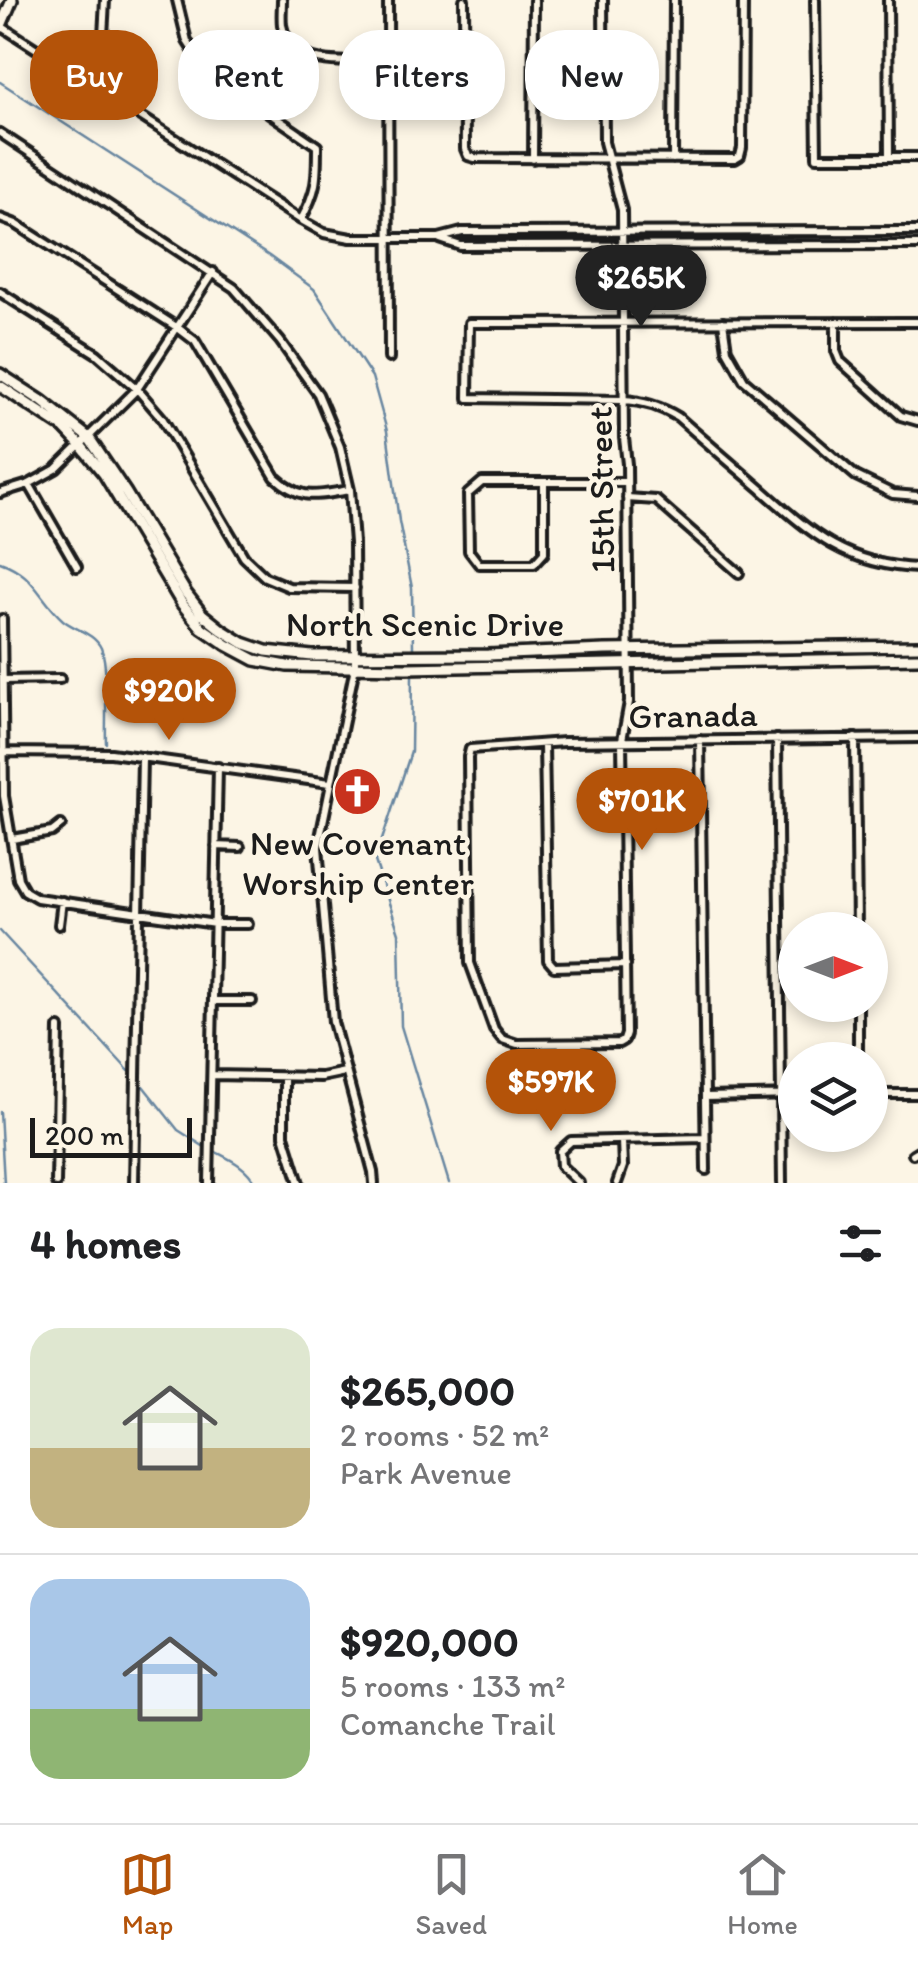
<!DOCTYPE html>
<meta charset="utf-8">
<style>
body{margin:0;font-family:Itim,sans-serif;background:#f6f6f6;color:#202124;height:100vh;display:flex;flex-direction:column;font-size:38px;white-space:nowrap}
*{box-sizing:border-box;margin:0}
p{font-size:32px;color:#757577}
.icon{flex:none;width:55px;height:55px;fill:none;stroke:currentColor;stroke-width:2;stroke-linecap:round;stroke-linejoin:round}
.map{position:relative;height:1183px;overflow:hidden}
.drawer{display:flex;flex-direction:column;background:#fff;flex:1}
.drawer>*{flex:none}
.hud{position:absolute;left:30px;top:30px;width:860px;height:90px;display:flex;gap:20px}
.needle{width:65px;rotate:90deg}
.fabs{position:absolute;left:778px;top:912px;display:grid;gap:20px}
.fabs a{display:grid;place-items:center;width:110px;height:110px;border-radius:50%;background:#fff;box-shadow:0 5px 15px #0003;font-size:50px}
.scale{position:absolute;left:30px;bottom:25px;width:162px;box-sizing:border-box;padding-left:10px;border:5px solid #1c1c1c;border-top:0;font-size:28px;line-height:35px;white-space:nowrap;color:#1c1c1c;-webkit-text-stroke:8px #fcf5e5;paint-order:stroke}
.price{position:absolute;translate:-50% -85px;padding:0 22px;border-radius:35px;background:#b45309;color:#fff;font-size:32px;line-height:65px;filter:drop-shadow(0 2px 5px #0008)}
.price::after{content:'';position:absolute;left:50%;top:60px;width:30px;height:22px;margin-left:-15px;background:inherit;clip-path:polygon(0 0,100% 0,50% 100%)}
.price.on{background:#222;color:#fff}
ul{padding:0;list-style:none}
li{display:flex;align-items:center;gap:30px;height:250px;padding:0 30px}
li+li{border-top:2px solid #e0e0e0}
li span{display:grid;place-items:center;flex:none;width:280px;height:200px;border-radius:30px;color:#555}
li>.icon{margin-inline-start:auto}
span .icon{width:120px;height:120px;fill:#fffc;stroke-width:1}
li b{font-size:42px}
h2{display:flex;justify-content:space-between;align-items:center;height:120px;padding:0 30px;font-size:42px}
.pill{padding:0 35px;border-radius:40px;background:#fff;box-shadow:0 5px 15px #0003;font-size:35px;line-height:90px}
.pill.on{background:#b45309;color:#fff}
.tab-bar{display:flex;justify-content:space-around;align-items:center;height:140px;border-top:2px solid #e0e0e0;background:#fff;font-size:28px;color:#757577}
.tab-bar a{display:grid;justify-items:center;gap:5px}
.tab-bar .on{color:#b45309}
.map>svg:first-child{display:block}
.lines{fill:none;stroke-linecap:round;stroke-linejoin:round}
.stream{stroke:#6886a0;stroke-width:2.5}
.minor-casing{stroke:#1c1c1c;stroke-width:14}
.major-casing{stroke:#1c1c1c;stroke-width:16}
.minor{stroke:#fcf5e5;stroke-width:6}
.major{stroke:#fcf5e5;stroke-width:9}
.labels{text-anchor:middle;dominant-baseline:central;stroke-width:9;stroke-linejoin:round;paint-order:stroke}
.street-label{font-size:35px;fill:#1c1c1c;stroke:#fcf5e5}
.poi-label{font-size:35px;fill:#1c1c1c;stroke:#fcf5e5}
</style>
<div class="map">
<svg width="918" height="1183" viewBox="0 0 918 1183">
<rect width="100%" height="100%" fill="#fcf5e5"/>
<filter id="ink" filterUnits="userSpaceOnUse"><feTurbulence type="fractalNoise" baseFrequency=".01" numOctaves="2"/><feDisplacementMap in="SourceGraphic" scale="20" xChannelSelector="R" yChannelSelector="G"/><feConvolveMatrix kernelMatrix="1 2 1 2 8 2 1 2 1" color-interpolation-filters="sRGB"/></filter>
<g filter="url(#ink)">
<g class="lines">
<!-- stream -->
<path class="stream" d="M0 82 269 256 314 289 372 377 387 431 399 521 412 588 413 648
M0 562C35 574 38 598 63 620 75 630 94 633 101 648 109 666 105 721 106 743
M412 675 411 752 375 861 399 933 401 1026 449 1183
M0 931 129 1071
M143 1086 178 1130 203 1146
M0 1112 4 1183
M216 1152C231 1160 247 1167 255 1183"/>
<defs>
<path id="minor" d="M177 0 187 41 205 69 317 146C317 180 317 190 301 220
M282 0C282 8 281 17 282 25 291 72 351 60 388 61
M388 0 389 358
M464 0 465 149 468 156 475 158 735 159 740 156 742 148 743 0
M603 0 604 142 622 210 624 438 627 464 629 702 622 740 626 1034 624 1040 619 1043 517 1044 502 1039 494 1029 470 963 468 757 470 749 564 742 918 738
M815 0 817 157H918
M888 0 889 157
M1 26 301 220 324 233 351 238H439L462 232 918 231
M88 82 102 54 105 0
M0 133 234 288 280 341 318 394 340 447 350 490 354 543 355 667 318 847 333 1022 373 1172 374 1183
M533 159 534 0
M673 159 674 0
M0 218 16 224 178 328 195 341 275 477C302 502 316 495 350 490
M440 239 461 246 918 245
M0 292 97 354 137 389 162 418 244 557 265 577 289 587 355 588
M723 322 727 350 744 380 856 476 893 494 918 496
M836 322V351L840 361 901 416 918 421
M918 322 469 323 468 398 623 400C644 401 660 406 678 417 705 441 733 465 761 489 812 534 846 565 918 568
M544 482V553L534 564H479L469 551 468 494 482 482H627
M29 484 77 567
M0 493 29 484 56 469 137 389 213 272
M627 498 656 500 739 573
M2 619 4 796 18 879 25 891 37 898 215 924H248
M3 680 60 679
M855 738 857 930
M777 739 782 1183
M700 740 706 1170
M544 745 548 960 554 967 626 965
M4 752 111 753 330 783
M12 839 52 832 61 825
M216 846 240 847
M59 925 62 901
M213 1001H252
M858 1005V1060
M212 1075 321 1077 345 1072
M284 1077V1135L299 1183
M870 1094H918
M705 1097 795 1095
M913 1154 918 1151
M56 1183 59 1028
M134 1183 142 757
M209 1183 218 767
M579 1183 561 1166 560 1151 571 1141 705 1138
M617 1183 623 1166 622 1141"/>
<path id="major" d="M0 28 12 0
M0 374 42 401 89 438 126 493 186 593 202 614 222 630 243 643 266 651 312 656 488 655 605 650 918 646
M0 386 64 428 81 446 104 474 182 604 202 628 227 645 255 660 287 666 406 668 918 658"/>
</defs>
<!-- minor casing -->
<use href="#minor" class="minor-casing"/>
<!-- major casing -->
<use href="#major" class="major-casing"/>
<!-- minor -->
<use href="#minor" class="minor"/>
<!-- major -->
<use href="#major" class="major"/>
</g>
</g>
<!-- icons -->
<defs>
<symbol id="church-disc" viewBox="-11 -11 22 22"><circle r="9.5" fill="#c8321e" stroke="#fcf5e5"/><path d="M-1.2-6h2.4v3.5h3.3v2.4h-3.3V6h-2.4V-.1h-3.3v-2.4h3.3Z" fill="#fff"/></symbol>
</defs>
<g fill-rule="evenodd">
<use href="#church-disc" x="330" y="764" width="55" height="55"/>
</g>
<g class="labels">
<!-- street labels -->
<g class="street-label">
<text transform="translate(601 490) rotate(-91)">15th Street</text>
<text x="425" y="624">North Scenic Drive</text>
<text transform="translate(693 715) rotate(-1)">Granada</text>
</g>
<!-- poi labels -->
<g class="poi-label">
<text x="358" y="843">New Covenant<tspan x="358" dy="40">Worship Center</tspan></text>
</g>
</g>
</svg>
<div class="fabs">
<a><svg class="needle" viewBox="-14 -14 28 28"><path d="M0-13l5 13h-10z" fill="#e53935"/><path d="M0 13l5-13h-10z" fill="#757577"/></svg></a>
<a><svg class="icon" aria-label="layers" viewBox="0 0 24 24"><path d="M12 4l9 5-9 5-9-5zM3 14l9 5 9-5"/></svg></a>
</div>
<div class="scale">200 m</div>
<b class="price on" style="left:641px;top:330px">$265K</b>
<b class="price" style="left:169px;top:743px">$920K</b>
<b class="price" style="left:642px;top:853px">$701K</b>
<b class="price" style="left:551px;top:1134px">$597K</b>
<div class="hud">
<a class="pill on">Buy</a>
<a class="pill">Rent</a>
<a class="pill">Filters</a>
<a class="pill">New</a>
</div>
</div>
<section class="drawer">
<h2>4 homes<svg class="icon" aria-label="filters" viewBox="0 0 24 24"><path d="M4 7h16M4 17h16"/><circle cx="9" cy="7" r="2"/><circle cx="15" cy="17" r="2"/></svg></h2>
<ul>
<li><span style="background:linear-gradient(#dfe7d0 60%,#c2b280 0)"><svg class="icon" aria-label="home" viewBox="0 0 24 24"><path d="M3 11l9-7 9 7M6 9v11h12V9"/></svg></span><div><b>$265,000</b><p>2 rooms · 52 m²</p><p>Park Avenue</p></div></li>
<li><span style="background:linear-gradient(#a9c7e8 65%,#8fb573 0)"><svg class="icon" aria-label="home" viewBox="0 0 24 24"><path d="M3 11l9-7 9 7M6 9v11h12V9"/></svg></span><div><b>$920,000</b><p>5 rooms · 133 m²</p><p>Comanche Trail</p></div></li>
</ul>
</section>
<nav class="tab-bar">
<a class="on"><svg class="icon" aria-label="map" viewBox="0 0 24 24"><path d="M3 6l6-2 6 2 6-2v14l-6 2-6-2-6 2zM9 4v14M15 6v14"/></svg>Map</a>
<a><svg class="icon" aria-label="saved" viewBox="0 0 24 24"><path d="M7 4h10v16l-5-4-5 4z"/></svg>Saved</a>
<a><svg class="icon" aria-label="home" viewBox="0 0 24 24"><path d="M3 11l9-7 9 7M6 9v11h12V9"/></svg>Home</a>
</nav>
